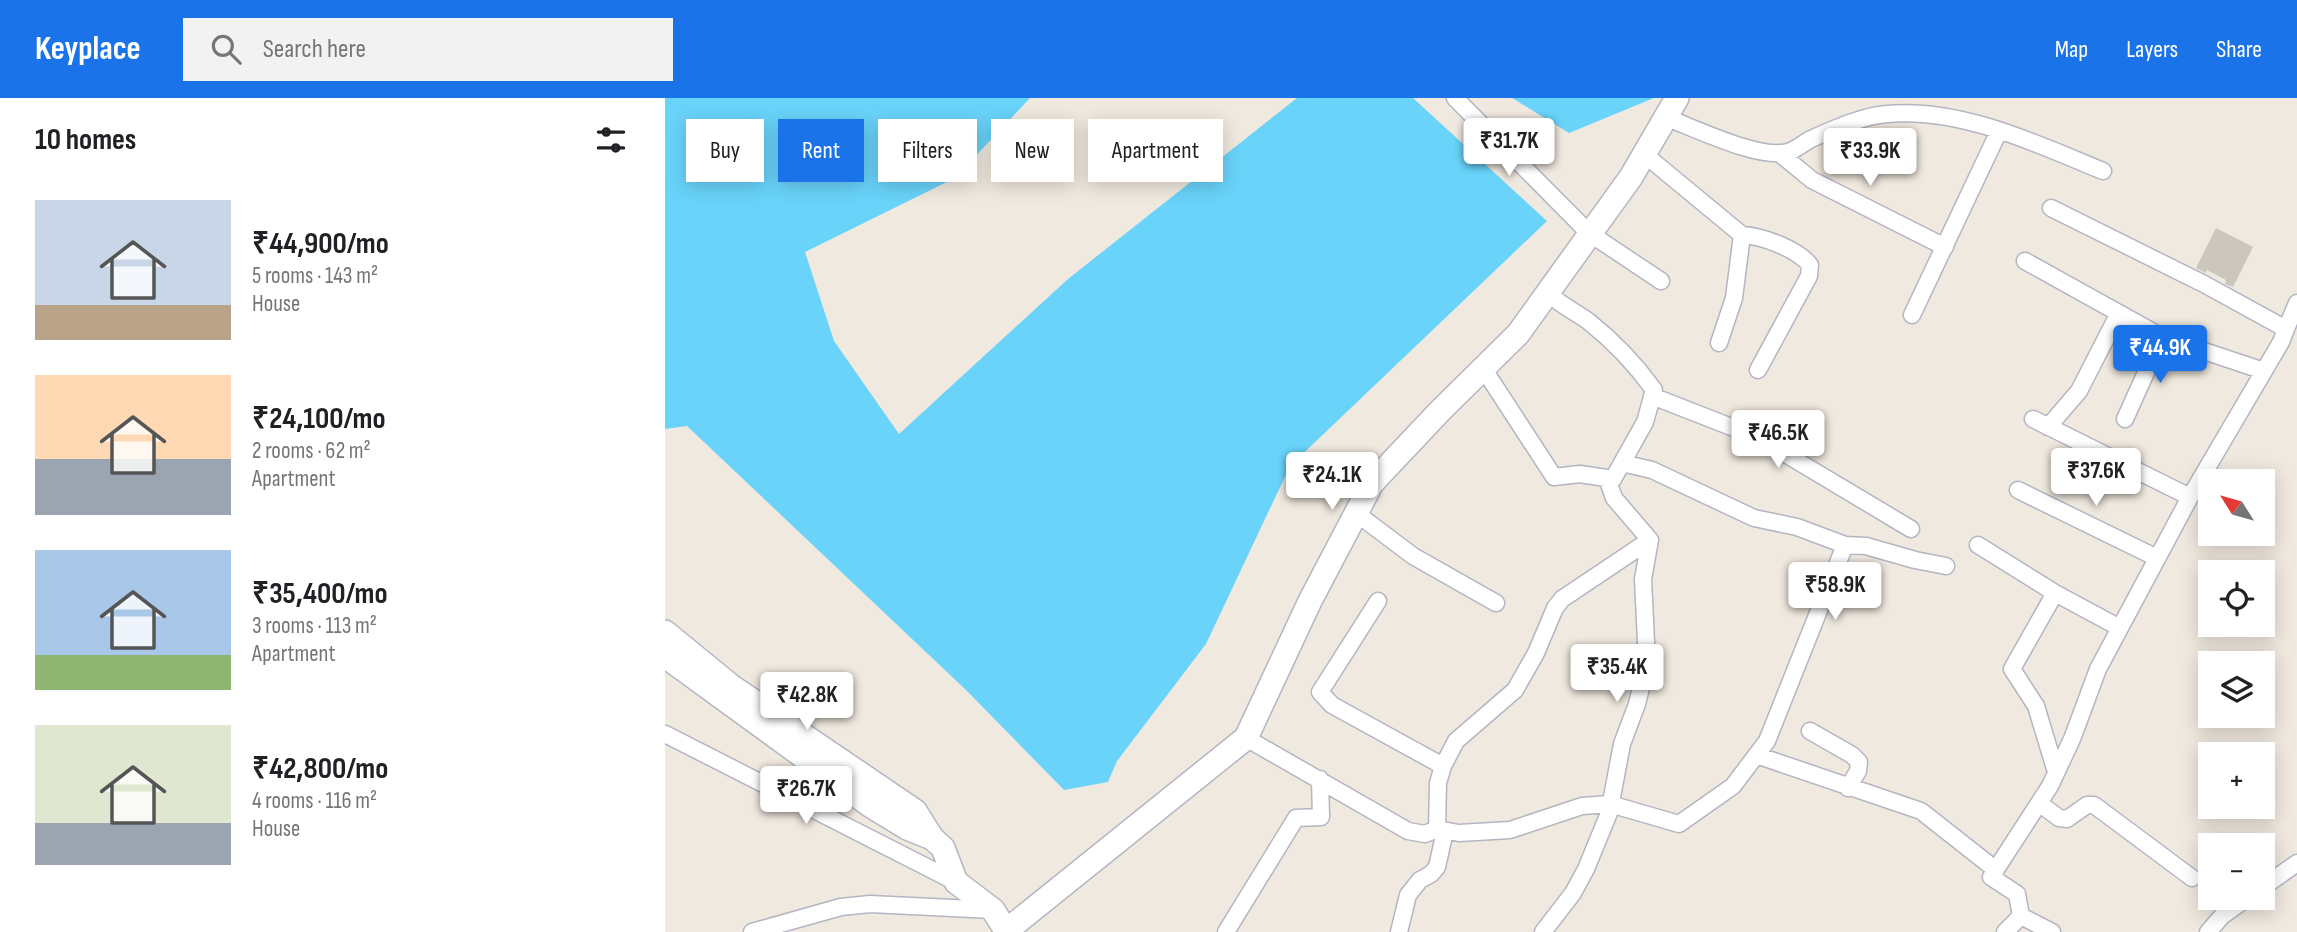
<!DOCTYPE html>
<meta charset="utf-8">
<style>
body{margin:0;font-family:"Sofia Sans Condensed",sans-serif;background:#f2f2f2;color:#202124;height:100vh;display:flex;flex-direction:column;font-size:26px;white-space:nowrap}
*{box-sizing:border-box;margin:0}
p{font-size:23px;color:#757577}
.icon{flex:none;width:38px;height:38px;fill:none;stroke:currentColor;stroke-width:2;stroke-linecap:round;stroke-linejoin:round}
.map{position:relative;flex:1;overflow:hidden}
.details{display:flex;flex-direction:column;background:#fff;width:665px}
.details>*{flex:none}
.hud{position:absolute;left:21px;top:21px;width:665px;height:63px;display:flex;gap:14px}
.needle{width:46px;rotate:307deg}
.controls{position:absolute;left:1533px;top:371px;display:grid;gap:14px}
.controls a{display:grid;place-items:center;width:77px;height:77px;border-radius:0px;background:#fff;box-shadow:0 4px 18px #0003;font-size:35px}
.price{position:absolute;translate:-50% -60px;padding:0 16px;border-radius:7px;background:#fff;color:#222;font-size:23px;line-height:46px;filter:drop-shadow(0 2px 4px #0008)}
.price::after{content:'';position:absolute;left:50%;top:42px;width:21px;height:16px;margin-left:-10px;background:inherit;clip-path:polygon(0 0,100% 0,50% 100%)}
.price.selected{background:#1a73e8;color:#fff}
ul{padding:0;list-style:none}
li{display:flex;align-items:center;gap:21px;height:175px;padding:0 35px}
li span{display:grid;place-items:center;flex:none;width:196px;height:140px;border-radius:0px;color:#555}
li>.icon{margin-inline-start:auto}
span .icon{width:84px;height:84px;fill:#fffc;stroke-width:1}
li b{font-size:30px}
h2{display:flex;justify-content:space-between;align-items:center;height:84px;padding:0 35px;font-size:30px}
.tag{padding:0 24px;border-radius:0px;background:#fff;box-shadow:0 4px 18px #0003;font-size:24px;line-height:63px}
.tag.selected{background:#1a73e8;color:#fff}
header{display:flex;align-items:center;gap:42px;box-sizing:border-box;height:98px;padding:0 35px;background:#1a73e8;color:#fff}
header strong{font-size:33px}
nav{display:flex;gap:38px;margin-inline-start:auto;font-size:24px}
.search{width:490px;height:63px;background:#f2f2f2;display:flex;align-items:center;gap:18px;box-sizing:border-box;padding:0 24px;border-radius:0px;color:#757577;font-size:26px}
main{display:flex;flex:1;min-height:0}
.map>svg:first-child{display:block}
.water{fill:#69d3fa}
.building{fill:#cbc7bd}
.lines{fill:none;stroke-linecap:round;stroke-linejoin:round}
.street-casing{stroke:#b3b5c2;stroke-width:19}
.secondary-casing{stroke:#b3b5c2;stroke-width:26}
.street{stroke:#fff;stroke-width:16}
.secondary{stroke:#fff;stroke-width:23}
</style>
<header>
<strong>Keyplace</strong>
<div class="search"><svg class="icon" aria-label="search" viewBox="0 0 24 24"><circle cx="10" cy="10" r="6"/><path d="M15 15l6 6"/></svg>Search here</div>
<nav><a>Map</a><a>Layers</a><a>Share</a></nav>
</header>
<main>
<section class="details">
<h2>10 homes<svg class="icon" aria-label="filters" viewBox="0 0 24 24"><path d="M4 7h16M4 17h16"/><circle cx="9" cy="7" r="2"/><circle cx="15" cy="17" r="2"/></svg></h2>
<ul>
<li><span style="background:linear-gradient(#c9d6e8 75%,#b9a48a 0)"><svg class="icon" aria-label="home" viewBox="0 0 24 24"><path d="M3 11l9-7 9 7M6 9v11h12V9"/></svg></span><div><b>₹44,900/mo</b><p>5 rooms · 143 m²</p><p>House</p></div></li>
<li><span style="background:linear-gradient(#ffd9b3 60%,#9aa5b1 0)"><svg class="icon" aria-label="home" viewBox="0 0 24 24"><path d="M3 11l9-7 9 7M6 9v11h12V9"/></svg></span><div><b>₹24,100/mo</b><p>2 rooms · 62 m²</p><p>Apartment</p></div></li>
<li><span style="background:linear-gradient(#a9c7e8 75%,#8fb573 0)"><svg class="icon" aria-label="home" viewBox="0 0 24 24"><path d="M3 11l9-7 9 7M6 9v11h12V9"/></svg></span><div><b>₹35,400/mo</b><p>3 rooms · 113 m²</p><p>Apartment</p></div></li>
<li><span style="background:linear-gradient(#dfe7d0 70%,#9aa5b1 0)"><svg class="icon" aria-label="home" viewBox="0 0 24 24"><path d="M3 11l9-7 9 7M6 9v11h12V9"/></svg></span><div><b>₹42,800/mo</b><p>4 rooms · 116 m²</p><p>House</p></div></li>
</ul>
</section>
<div class="map">
<svg width="1632" height="834" viewBox="0 0 1632 834">
<rect width="100%" height="100%" fill="#f0e9df"/>
<!-- water -->
<path class="water" d="M0 0H365L290 80 140 154 169 243 234 336 403 181 632 0H748L882 123 625 368 541 546 452 663 443 684 399 692 301 592 22 328 0 331Z
M847 0H989L904 35Z"/>
<!-- building -->
<path class="building" d="M1551 130 1588 149 1568 189 1560 186 1561 182 1542 172 1541 175 1531 170Z"/>
<g class="lines">
<defs>
<path id="street" d="M790 0 924 135 996 183
M1000 19C1029 30 1095 62 1123 54 1131 52 1138 45 1146 41 1169 31 1197 18 1222 16 1295 9 1372 46 1438 73
M1114 55 1147 82 1280 149
M979 56 1077 137 1069 200 1054 245
M1077 137C1098 138 1132 151 1145 167L1144 178 1093 272
M1360 163 1497 239 1599 273
M1247 217 1334 33
M1621 231 1632 205
M818 270 889 379 915 376 948 381 980 324 989 292C971 267 947 242 923 223 909 213 895 207 882 194
M987 298 1092 339 1246 431
M1368 321 1525 399
M1460 321 1497 239
M1383 329 1414 293 1454 215
M957 365 987 372 1089 420 1132 429 1180 447 1201 448 1250 462 1281 468
M1353 392 1492 460
M691 415 748 458 831 505
M985 442 897 501 890 510 871 555 850 592 791 643 778 668 773 685 772 731 794 735 845 732 917 708 945 706 1014 726 1068 688 1102 643 1180 447
M1313 447 1390 495
M713 503 655 594 667 607 778 668
M1145 633 1187 657 1194 664 1193 673 1183 690
M0 636 291 784
M581 640 743 733 760 736 772 731
M1091 657 1256 713 1331 772
M1391 674 1371 608 1347 571 1390 495 1455 530
M1374 705 1394 720 1402 721 1422 707H1429L1527 780
M1598 789 1632 765
M1356 818 1352 796 1326 779 1385 688 1407 641 1433 571 1525 399 1616 244 1621 231 1539 186 1386 110
M87 834 176 809 205 806 328 812
M561 834 631 720 656 719 655 681
M734 834 743 797 755 782 766 776 772 769 780 733
M878 834 908 795 921 771 944 715 957 646 972 606 982 565 978 481 985 442 949 400 942 380
M1340 834 1356 818 1387 834
M1543 834 1557 818 1582 800"/>
<path id="secondary" d="M0 534 66 588 250 713 267 740 278 750 291 784 328 812 342 834
M0 558 206 708 242 730 267 740
M341 833 581 640 645 503 707 385 774 314 853 236 966 79 1012 0"/>
</defs>
<!-- street casing -->
<use href="#street" class="street-casing"/>
<!-- secondary casing -->
<use href="#secondary" class="secondary-casing"/>
<!-- street -->
<use href="#street" class="street"/>
<!-- secondary -->
<use href="#secondary" class="secondary"/>
</g>
</svg>
<div class="controls">
<a><svg class="needle" viewBox="-14 -14 28 28"><path d="M0-13l5 13h-10z" fill="#e53935"/><path d="M0 13l5-13h-10z" fill="#757577"/></svg></a>
<a><svg class="icon" aria-label="locate" viewBox="0 0 24 24"><circle cx="12" cy="12" r="6"/><path d="M12 2v4M12 18v4M2 12h4M18 12h4"/></svg></a>
<a><svg class="icon" aria-label="layers" viewBox="0 0 24 24"><path d="M12 4l9 5-9 5-9-5zM3 14l9 5 9-5"/></svg></a>
<a>+</a>
<a>−</a>
</div>
<b class="price" style="left:844px;top:80px">₹31.7K</b>
<b class="price" style="left:1205px;top:90px">₹33.9K</b>
<b class="price selected" style="left:1495px;top:287px">₹44.9K</b>
<b class="price" style="left:1113px;top:372px">₹46.5K</b>
<b class="price" style="left:1431px;top:410px">₹37.6K</b>
<b class="price" style="left:667px;top:414px">₹24.1K</b>
<b class="price" style="left:1170px;top:524px">₹58.9K</b>
<b class="price" style="left:952px;top:606px">₹35.4K</b>
<b class="price" style="left:142px;top:634px">₹42.8K</b>
<b class="price" style="left:141px;top:728px">₹26.7K</b>
<div class="hud">
<a class="tag">Buy</a>
<a class="tag selected">Rent</a>
<a class="tag">Filters</a>
<a class="tag">New</a>
<a class="tag">Apartment</a>
</div>
</div>
</main>
